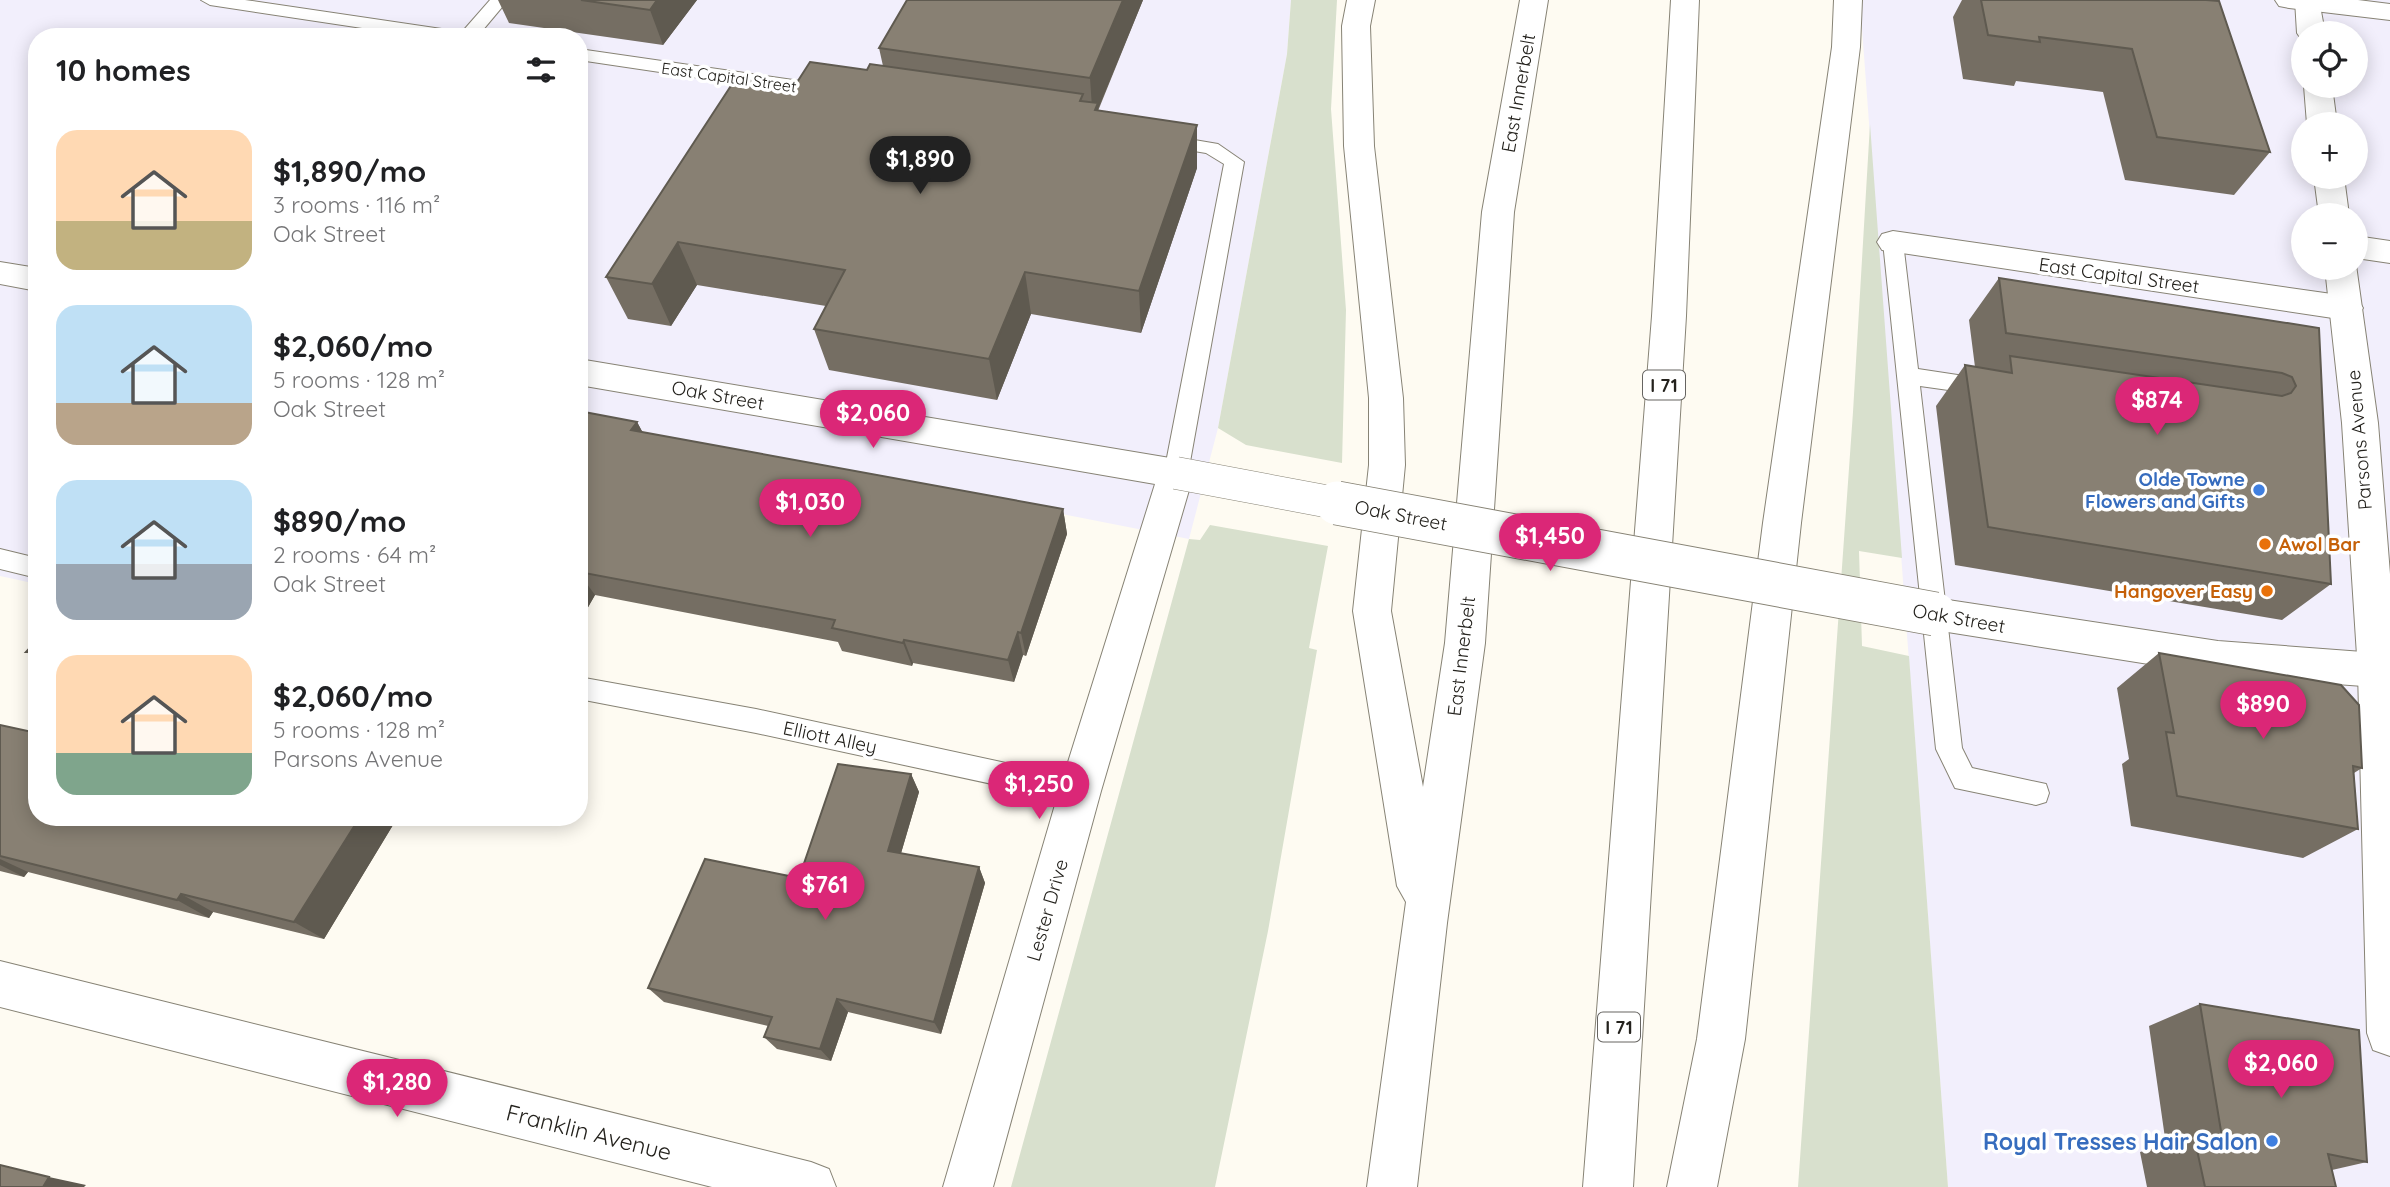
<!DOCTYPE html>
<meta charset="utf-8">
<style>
body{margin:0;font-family:Quicksand,sans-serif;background:#f6f6f6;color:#202124;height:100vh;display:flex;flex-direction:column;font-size:26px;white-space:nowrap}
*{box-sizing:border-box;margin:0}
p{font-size:23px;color:#757577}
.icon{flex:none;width:38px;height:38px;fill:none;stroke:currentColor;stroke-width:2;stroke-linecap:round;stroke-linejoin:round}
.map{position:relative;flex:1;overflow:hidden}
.panel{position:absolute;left:28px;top:28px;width:560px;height:798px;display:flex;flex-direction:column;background:#fff;border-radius:28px;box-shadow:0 4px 18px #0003}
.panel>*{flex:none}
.buttons{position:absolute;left:2291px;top:21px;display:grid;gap:14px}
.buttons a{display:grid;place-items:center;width:77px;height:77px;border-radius:50%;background:#fff;box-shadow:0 4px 18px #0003;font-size:35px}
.price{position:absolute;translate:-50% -60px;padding:0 16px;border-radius:24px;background:#db2777;color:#fff;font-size:23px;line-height:46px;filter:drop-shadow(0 2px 4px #0008)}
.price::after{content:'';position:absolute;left:50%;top:42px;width:21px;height:16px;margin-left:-10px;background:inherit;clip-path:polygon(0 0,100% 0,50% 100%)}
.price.active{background:#222;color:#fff}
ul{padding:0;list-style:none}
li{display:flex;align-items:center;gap:21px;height:175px;padding:0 28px}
li span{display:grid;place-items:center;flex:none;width:196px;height:140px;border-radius:21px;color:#555}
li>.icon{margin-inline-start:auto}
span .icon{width:84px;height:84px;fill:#fffc;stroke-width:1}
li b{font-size:30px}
h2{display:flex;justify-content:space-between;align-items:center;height:84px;padding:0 28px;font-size:30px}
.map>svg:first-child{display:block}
.commercial{fill:#f2effc;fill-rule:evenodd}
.green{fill:#d8e0cd}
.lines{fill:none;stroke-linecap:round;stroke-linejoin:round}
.lane-casing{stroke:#878375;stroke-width:2}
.street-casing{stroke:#878375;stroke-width:2}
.secondary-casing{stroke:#878375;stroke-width:2}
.primary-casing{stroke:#878375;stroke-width:2}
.highway-casing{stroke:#878375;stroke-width:2}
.lane{fill:#fff;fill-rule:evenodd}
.street{fill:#fff;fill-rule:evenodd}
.secondary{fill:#fff;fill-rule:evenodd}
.primary{fill:#fff;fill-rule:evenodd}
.highway{fill:#fff;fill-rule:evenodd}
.street-bridge-far1-casing{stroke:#878375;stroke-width:33;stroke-linecap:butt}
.street-bridge-casing{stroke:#878375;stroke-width:45;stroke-linecap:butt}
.street-bridge-far1{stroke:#fff;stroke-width:32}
.street-bridge{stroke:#fff;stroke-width:43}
.wall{fill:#756e63}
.shaded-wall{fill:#5f5a50}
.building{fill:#888073;stroke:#5f5a50;stroke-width:2}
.shop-dot{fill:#3f7fe0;stroke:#fff;stroke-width:2.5}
.food-dot{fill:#e8710a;stroke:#fff;stroke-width:2.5}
.labels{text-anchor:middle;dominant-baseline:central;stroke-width:7;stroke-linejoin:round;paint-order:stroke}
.far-street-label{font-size:16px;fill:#24221d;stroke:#fff}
.shield{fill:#fff;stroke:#666461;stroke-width:2}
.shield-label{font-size:18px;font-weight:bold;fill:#24221d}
.street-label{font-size:19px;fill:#24221d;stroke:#fff}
.shop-label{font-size:19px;font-weight:bold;fill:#366cbe;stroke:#fff;text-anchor:end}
.food-label{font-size:19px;font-weight:bold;fill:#c56008;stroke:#fff;text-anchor:start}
.near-street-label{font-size:23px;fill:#24221d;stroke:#fff}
.near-shop-label{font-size:23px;font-weight:bold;fill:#366cbe;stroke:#fff;text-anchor:end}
</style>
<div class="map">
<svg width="2390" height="1187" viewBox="0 0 2390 1187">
<rect width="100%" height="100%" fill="#fefbf2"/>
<!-- commercial -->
<path class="commercial" d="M0 0H1291L1287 54 1218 428 1189 539 579 419V37H37V584L0 576Z
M1862 0H2390V1187H1948L1861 15ZM2303 33H2356V86H2303ZM2303 124H2356V177H2303ZM2303 215H2356V268H2303Z"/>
<!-- green -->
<path class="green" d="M1291 0H1337L1331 109 1346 310 1342 463 1246 445 1218 428 1287 54Z
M1870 124 1902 558 1859 551 1862 646 1909 656 1948 1187H1798L1853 412Z
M1210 525 1328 546 1309 648 1317 650 1268 931 1215 1187H1011L1189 539 1200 540Z"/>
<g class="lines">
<defs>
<path id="lane" d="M201 0H245L462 32 490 0H508L477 37H422L210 5Z
M579 49 828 85 837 91 828 97 579 60Z
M1165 135 1218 144 1244 162 1188 473 1184 479 1176 482 1168 479 1164 473 1224 164 1206 153 1158 145 1156 141 1158 137Z
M1893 235 1900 237 1903 242 1918 369 1984 379 1992 381 1995 387 1992 393 1984 395 1920 386 1962 748 1972 768 2046 784 2049 793 2046 802 2036 805 1955 788 1936 749 1883 242 1886 237Z
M0 549 37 558V578L0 569Z
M579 677 756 709 1080 779 1090 782 1093 791 1090 800 1080 803 756 733 579 699Z"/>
<path id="street" d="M1893 231 2346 296 2358 300 2363 308 2358 316 2346 320 1882 250 1877 242 1882 234Z
M2356 236 2390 241V263L2356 258Z
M0 262 37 268V291L0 284Z
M579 359 1176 459 1189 463 1194 473 1101 791 993 1187H943L1059 791 1155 484 579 385Z
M1935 598 2218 641 2390 654V688L2218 675 1935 630 1921 626 1916 614 1921 602Z
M0 961 811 1162 829 1169 836 1187H712L0 1007Z"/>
<path id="secondary" d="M2295 0H2319L2325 33H2303L2301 39 2297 33Z
M2304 86H2332L2337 124H2307Z
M2314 177H2344L2349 215H2319Z
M2356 265 2378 423 2390 574V1056L2373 1050 2367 1033 2358 671 2342 423 2325 268H2356Z"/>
<path id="primary" d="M2275 0H2358L2390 4V20L2289 8 2279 6Z"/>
<path id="highway" d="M1347 0H1375L1370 26 1374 146 1403 398 1405 465 1391 611 1423 787 1445 643 1482 212 1520 0H1548L1514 212 1485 643 1447 923 1417 1187H1367L1406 902 1397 886 1353 611 1369 465V398L1344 146 1342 26Z
M1671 0H1699L1686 316 1633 1187H1583L1652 316Z
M1834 0H1862L1860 47 1801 523 1745 1039 1717 1187H1667L1697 1039 1763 523 1832 47Z"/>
</defs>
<!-- lane casing -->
<use href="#lane" class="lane-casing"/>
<!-- street casing -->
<use href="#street" class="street-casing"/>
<!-- secondary casing -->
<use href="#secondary" class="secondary-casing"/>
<!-- primary casing -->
<use href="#primary" class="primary-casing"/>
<!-- highway casing -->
<use href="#highway" class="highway-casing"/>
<!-- lane -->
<use href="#lane" class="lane"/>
<!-- street -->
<use href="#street" class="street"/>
<!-- secondary -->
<use href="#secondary" class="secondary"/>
<!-- primary -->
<use href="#primary" class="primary"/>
<!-- highway -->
<use href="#highway" class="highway"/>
<defs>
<path id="street-bridge-far1" d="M1176 473 1346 505"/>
<path id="street-bridge" d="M1337 503 1935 614"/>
</defs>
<!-- street-bridge-far1 casing -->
<use href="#street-bridge-far1" class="street-bridge-far1-casing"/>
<!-- street-bridge casing -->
<use href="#street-bridge" class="street-bridge-casing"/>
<!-- street-bridge-far1 -->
<use href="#street-bridge-far1" class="street-bridge-far1"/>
<!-- street-bridge -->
<use href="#street-bridge" class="street-bridge"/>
</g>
<!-- wall -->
<path class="wall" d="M498 0H697L663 45 509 23Z
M1143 0 1098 111 1197 168 1141 333 1031 314 997 400 829 370 814 329 826 306 697 285 671 326 628 319 606 277 794 87 883 66 879 48Z
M1962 0H2206L2270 152 2234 195 2125 180 2103 92 2016 81 2014 86 1963 79 1953 17Z
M1999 278 2319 328 2331 584 2282 620 1955 565 1936 406 1965 365 1975 367 1969 320Z
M579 411 637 422 643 433 1063 509 1067 534 1026 656 1023 655 1014 682 913 663 912 666 842 651 838 642 595 595 579 623Z
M37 640V659L26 652Z
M2159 653 2362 768 2354 773 2358 829 2303 858 2131 826 2122 764 2129 759 2117 688Z
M0 725 393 825 324 939 213 912 209 918 28 872 24 877 0 871Z
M911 774 919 792 901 853 979 867 985 883 941 1034 848 1012 831 1061 777 1049 764 1037 768 1026 664 1002 648 988 799 878Z
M2200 1004 2367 1162 2332 1170 2336 1187H2147L2140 1152 2166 1145 2149 1026Z"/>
<!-- shaded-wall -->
<path class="shaded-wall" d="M657 0H697L663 45 650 10Z
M1123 0H1143L1098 109 1101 147 1093 122 1090 78Z
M1197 125V168L1141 333 1139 291Z
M678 242 697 285 671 326 652 284Z
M1025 272 1031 314 997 400 989 359Z
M637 422 651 448 631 430Z
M1063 509 1067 534 1026 656 1021 633Z
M579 573 595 595 579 623Z
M1018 632 1023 655 1014 682 1008 660Z
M904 640 913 663 912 666 903 643Z
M911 774 919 792 897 867 888 851Z
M360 817H383L393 825 324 939 294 922Z
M0 859 28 872 24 877 0 865Z
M979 867 985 883 941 1034 934 1022Z
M181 894 213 912 209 918 177 900Z
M837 999 848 1012 831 1061 820 1049Z
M49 1177 86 1185 84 1187H43Z"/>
<!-- building -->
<path class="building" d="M581 0H657L650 10Z
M907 0H1123L1090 78 879 48Z
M1981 0H2206L2219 1 2270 152 2157 137 2132 49 2039 37 2040 42 1988 35Z
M810 62 867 70 870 64 1083 94 1080 101 1098 103 1095 110 1197 125 1139 291 1025 272 989 359 814 329 845 270 678 242 652 284 606 277 736 78 794 87Z
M1999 278 2319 328 2331 584 1988 527 1965 365 2012 373 2010 356 2282 396 2291 393 2296 386 2292 377 2282 373 2006 333Z
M579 411 637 422 631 430 1063 509 1021 633 1018 632 1008 660 904 640 903 643 832 628 835 620 579 572Z
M37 640V652H26Z
M2159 653 2341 685 2359 705 2362 768 2353 766 2358 829 2177 796 2166 732 2174 733Z
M0 725 37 733V817H360L294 922 181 894 177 900 0 856Z
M838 764 911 774 888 851 979 867 934 1022 837 999 820 1049 764 1037 772 1017 648 988 705 859 799 878Z
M2200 1004 2359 1030 2367 1162 2328 1154 2336 1187H2205L2194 1136 2223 1143Z
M0 1165 49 1177 43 1187H0Z"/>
<!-- markers -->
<g class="shop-dot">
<circle cx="2259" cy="490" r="7"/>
<circle cx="2272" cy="1141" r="7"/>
</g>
<g class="food-dot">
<circle cx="2265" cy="544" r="7"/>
<circle cx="2267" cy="591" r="7"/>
</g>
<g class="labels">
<!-- far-street labels -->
<g class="far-street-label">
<text transform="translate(729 77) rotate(8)">East Capital Street</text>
</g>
<!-- shield labels -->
<g class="shield">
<rect x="1643" y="370.5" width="42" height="29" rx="5"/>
<rect x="1598" y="1012.5" width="42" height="29" rx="5"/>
</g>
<g class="shield-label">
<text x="1664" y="385">I 71</text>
<text x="1619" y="1027">I 71</text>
</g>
<!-- street labels -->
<g class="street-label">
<text transform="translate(1518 93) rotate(-80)">East Innerbelt</text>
<text transform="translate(2119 275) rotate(8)">East Capital Street</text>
<text transform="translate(718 395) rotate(10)">Oak Street</text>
<text transform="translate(2359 440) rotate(-95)">Parsons Avenue</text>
<text transform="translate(1401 515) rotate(11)">Oak Street</text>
<text transform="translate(1959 618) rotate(10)">Oak Street</text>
<text transform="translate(1461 656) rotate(-83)">East Innerbelt</text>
<text transform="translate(830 737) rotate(12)">Elliott Alley</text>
<text transform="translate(1047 910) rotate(-74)">Lester Drive</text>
</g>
<!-- shop labels -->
<g class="shop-label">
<text x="2245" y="479">Olde Towne<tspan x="2245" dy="22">Flowers and Gifts</tspan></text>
</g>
<!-- food labels -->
<g class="food-label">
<text x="2279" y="544">Awol Bar</text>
<text x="2253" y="591" text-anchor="end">Hangover Easy</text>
</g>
<!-- near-street labels -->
<g class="near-street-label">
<text transform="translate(589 1132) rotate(14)">Franklin Avenue</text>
</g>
<!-- near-shop labels -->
<g class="near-shop-label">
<text x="2258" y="1141">Royal Tresses Hair Salon</text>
</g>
</g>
</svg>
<div class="buttons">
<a><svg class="icon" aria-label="locate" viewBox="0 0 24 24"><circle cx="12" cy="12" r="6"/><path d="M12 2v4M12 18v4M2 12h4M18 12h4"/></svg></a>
<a>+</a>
<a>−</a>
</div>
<b class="price active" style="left:920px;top:196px">$1,890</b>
<b class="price" style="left:2157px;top:437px">$874</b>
<b class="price" style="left:873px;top:450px">$2,060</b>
<b class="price" style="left:810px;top:539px">$1,030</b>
<b class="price" style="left:1550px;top:573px">$1,450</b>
<b class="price" style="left:2263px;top:741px">$890</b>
<b class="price" style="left:1039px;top:821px">$1,250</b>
<b class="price" style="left:825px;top:922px">$761</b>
<b class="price" style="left:2281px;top:1100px">$2,060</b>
<b class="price" style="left:397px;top:1119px">$1,280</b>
<section class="panel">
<h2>10 homes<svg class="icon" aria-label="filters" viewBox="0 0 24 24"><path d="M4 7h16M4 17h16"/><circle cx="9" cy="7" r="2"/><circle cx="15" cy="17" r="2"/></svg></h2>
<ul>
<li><span style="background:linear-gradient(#ffd9b3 65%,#c2b280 0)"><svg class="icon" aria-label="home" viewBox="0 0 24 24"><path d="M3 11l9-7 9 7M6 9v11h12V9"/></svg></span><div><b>$1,890/mo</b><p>3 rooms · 116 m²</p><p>Oak Street</p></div></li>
<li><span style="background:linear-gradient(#bfe0f5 70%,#b9a48a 0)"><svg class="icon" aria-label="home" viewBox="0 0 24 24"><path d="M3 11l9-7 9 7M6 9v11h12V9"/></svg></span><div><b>$2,060/mo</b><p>5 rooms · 128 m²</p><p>Oak Street</p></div></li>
<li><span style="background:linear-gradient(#bfe0f5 60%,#9aa5b1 0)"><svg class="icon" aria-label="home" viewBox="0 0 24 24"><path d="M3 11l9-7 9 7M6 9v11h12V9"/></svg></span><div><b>$890/mo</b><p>2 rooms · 64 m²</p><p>Oak Street</p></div></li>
<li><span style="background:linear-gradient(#ffd9b3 70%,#7fa58c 0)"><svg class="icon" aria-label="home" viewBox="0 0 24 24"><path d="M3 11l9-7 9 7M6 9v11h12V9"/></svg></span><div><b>$2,060/mo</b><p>5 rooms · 128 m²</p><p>Parsons Avenue</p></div></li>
</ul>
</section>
</div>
